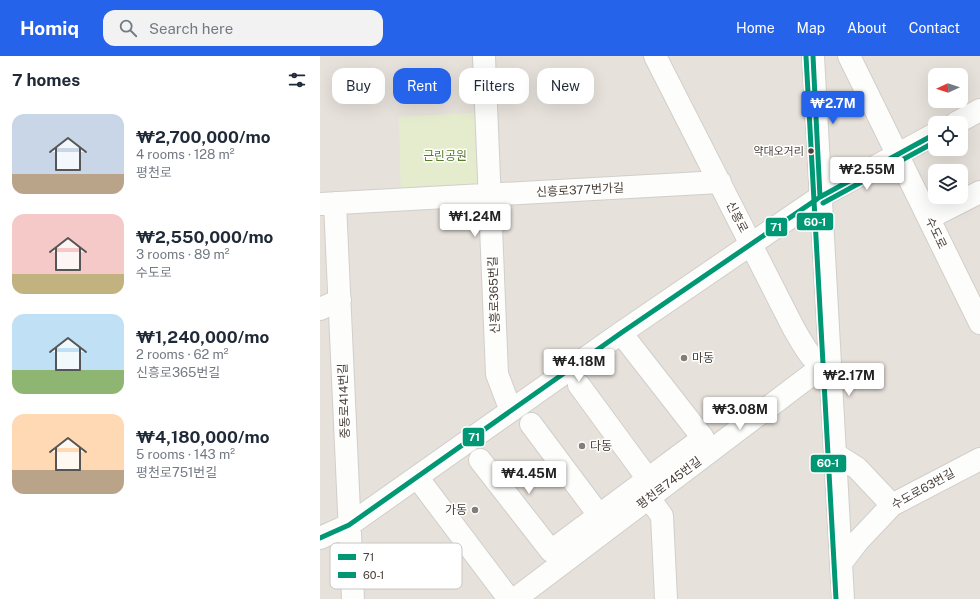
<!DOCTYPE html>
<meta charset="utf-8">
<style>
body{margin:0;font-family:"Public Sans","Noto Sans KR",sans-serif;background:#f2f2f3;color:#1f2937;height:100vh;display:flex;flex-direction:column;font-size:15px;white-space:nowrap}
*{box-sizing:border-box;margin:0}
p{font-size:13px;color:#747a83}
.icon{flex:none;width:22px;height:22px;fill:none;stroke:currentColor;stroke-width:2;stroke-linecap:round;stroke-linejoin:round}
.map{position:relative;flex:1;overflow:hidden}
.drawer{display:flex;flex-direction:column;background:#fff;width:320px}
.drawer>*{flex:none}
.top-card{position:absolute;left:12px;top:12px;width:380px;height:36px;display:flex;gap:8px}
.needle{width:26px;rotate:267deg}
.tools{position:absolute;left:608px;top:12px;display:grid;gap:8px}
.tools a{display:grid;place-items:center;width:40px;height:40px;border-radius:8px;background:#fff;box-shadow:0 4px 16px #0002;font-size:20px}
.price{position:absolute;translate:-50% -34px;padding:0 9px;border-radius:4px;background:#fff;color:#222;font-size:13px;line-height:26px;filter:drop-shadow(0 1px 2px #0008)}
.price::after{content:'';position:absolute;left:50%;top:24px;width:12px;height:9px;margin-left:-6px;background:inherit;clip-path:polygon(0 0,100% 0,50% 100%)}
.price.on{background:#2563eb;color:#fff}
ul{padding:0;list-style:none}
li{display:flex;align-items:center;gap:12px;height:100px;padding:0 12px}
li span{display:grid;place-items:center;flex:none;width:112px;height:80px;border-radius:12px;color:#555}
li>.icon{margin-inline-start:auto}
span .icon{width:48px;height:48px;fill:#fffc;stroke-width:1}
li b{font-size:17px}
h2{display:flex;justify-content:space-between;align-items:center;height:48px;padding:0 12px;font-size:17px}
.tag{padding:0 14px;border-radius:12px;background:#fff;box-shadow:0 4px 16px #0002;font-size:14px;line-height:36px}
.tag.on{background:#2563eb;color:#fff}
header{display:flex;align-items:center;gap:24px;box-sizing:border-box;height:56px;padding:0 20px;background:#2563eb;color:#fff}
header strong{font-size:19px}
nav{display:flex;gap:22px;margin-inline-start:auto;font-size:14px}
.search{width:280px;height:36px;background:#f2f2f3;display:flex;align-items:center;gap:10px;box-sizing:border-box;padding:0 14px;border-radius:12px;color:#747a83;font-size:15px}
main{display:flex;flex:1;min-height:0}
.map>svg:first-child{display:block}
.residential{fill:#e7e1db;fill-rule:evenodd}
.green{fill:#e5ecce}
.lines{fill:none;stroke-linecap:round;stroke-linejoin:round}
.minor-casing{stroke:#d1cecb;stroke-width:24}
.minor{stroke:#fdfdfc;stroke-width:22}
.bus-1-casing{stroke:#fff;stroke-width:8}
.bus-2-casing{stroke:#fff;stroke-width:8}
.bus-1{stroke:#009775;stroke-width:5}
.bus-2{stroke:#009775;stroke-width:5}
.bus-dot{fill:#4a4139;stroke:#fff;stroke-width:1.5}
.poi-dot{fill:#857e78;stroke:#fff;stroke-width:1.5}
.labels{text-anchor:middle;dominant-baseline:central;stroke-width:3;stroke-linejoin:round;paint-order:stroke}
.bus-label{font-size:11px;fill:#4a4139;stroke:#fff;text-anchor:end}
.park-label{font-size:12px;fill:#577d2b;stroke:#fff}
.street-label{font-size:12px;fill:#4a4139;stroke:#fff}
.poi-label{font-size:12px;fill:#4a4139;stroke:#fff;text-anchor:start}
.key{fill:#fff;stroke:#c9c6c4;stroke-width:1}
.key-label{font-size:11px;fill:#4a4139}
.line-badge{stroke:#fff;stroke-width:1.5}
.badge-label{font-size:11px;text-anchor:middle;font-weight:bold;fill:#fff}
</style>
<header>
<strong>Homiq</strong>
<div class="search"><svg class="icon" aria-label="search" viewBox="0 0 24 24"><circle cx="10" cy="10" r="6"/><path d="M15 15l6 6"/></svg>Search here</div>
<nav><a>Home</a><a>Map</a><a>About</a><a>Contact</a></nav>
</header>
<main>
<section class="drawer">
<h2>7 homes<svg class="icon" aria-label="filters" viewBox="0 0 24 24"><path d="M4 7h16M4 17h16"/><circle cx="9" cy="7" r="2"/><circle cx="15" cy="17" r="2"/></svg></h2>
<ul>
<li><span style="background:linear-gradient(#c9d6e8 75%,#b9a48a 0)"><svg class="icon" aria-label="home" viewBox="0 0 24 24"><path d="M3 11l9-7 9 7M6 9v11h12V9"/></svg></span><div><b>₩2,700,000/mo</b><p>4 rooms · 128 m²</p><p>평천로</p></div></li>
<li><span style="background:linear-gradient(#f6c9c9 75%,#c2b280 0)"><svg class="icon" aria-label="home" viewBox="0 0 24 24"><path d="M3 11l9-7 9 7M6 9v11h12V9"/></svg></span><div><b>₩2,550,000/mo</b><p>3 rooms · 89 m²</p><p>수도로</p></div></li>
<li><span style="background:linear-gradient(#bfe0f5 70%,#8fb573 0)"><svg class="icon" aria-label="home" viewBox="0 0 24 24"><path d="M3 11l9-7 9 7M6 9v11h12V9"/></svg></span><div><b>₩1,240,000/mo</b><p>2 rooms · 62 m²</p><p>신흥로365번길</p></div></li>
<li><span style="background:linear-gradient(#ffd9b3 70%,#b9a48a 0)"><svg class="icon" aria-label="home" viewBox="0 0 24 24"><path d="M3 11l9-7 9 7M6 9v11h12V9"/></svg></span><div><b>₩4,180,000/mo</b><p>5 rooms · 143 m²</p><p>평천로751번길</p></div></li>
</ul>
</section>
<div class="map">
<svg width="660" height="543" viewBox="0 0 660 543">
<rect width="100%" height="100%" fill="#f3f0ed"/>
<!-- residential -->
<path class="residential" d="M0 0H660V543H0ZM615 19H641V45H615ZM615 67H641V93H615ZM615 115H641V141H615Z"/>
<!-- green -->
<path class="green" d="M166 56 170 139 81 144 79 61Z"/>
<g class="lines">
<defs>
<path id="minor" d="M164 0 177 318 191 355
M335 0 474 273C483 288 493 309 510 314
M493 0 523 543
M529 0 660 267
M636 67 660 54
M15 147 33 543
M0 148 400 126
M609 162 660 136
M0 253 20 244
M301 277 383 382
M259 329 328 423
M211 368 279 459
M515 398 537 412 572 449
M160 404 231 495 375 388
M97 421 189 543
M329 442 342 460 346 543
M0 482 29 469 301 277 500 141 615 78
M521 507 538 485 572 449 660 403
M195 543 491 319 505 313"/>
</defs>
<!-- minor casing -->
<use href="#minor" class="minor-casing"/>
<!-- minor -->
<use href="#minor" class="minor"/>
<defs>
<path id="bus-1" d="M493 0 500 141
M0 482 29 469 301 277 500 141 615 78"/>
<path id="bus-2" d="M486 0 516 543
M503 147 615 86"/>
</defs>
<!-- bus-1 casing -->
<use href="#bus-1" class="bus-1-casing"/>
<!-- bus-2 casing -->
<use href="#bus-2" class="bus-2-casing"/>
<!-- bus-1 -->
<use href="#bus-1" class="bus-1"/>
<!-- bus-2 -->
<use href="#bus-2" class="bus-2"/>
</g>
<!-- markers -->
<circle class="bus-dot" cx="491" cy="95" r="3.5"/>
<g class="poi-dot">
<circle cx="364" cy="302" r="4"/>
<circle cx="262" cy="390" r="4"/>
<circle cx="155" cy="454" r="4"/>
</g>
<g class="labels">
<!-- bus labels -->
<g class="bus-label">
<text x="484" y="95">약대오거리</text>
</g>
<!-- park labels -->
<g class="park-label">
<text x="125" y="100">근린공원</text>
</g>
<!-- street labels -->
<g class="street-label">
<text transform="translate(260 134) rotate(-3)">신흥로377번가길</text>
<text transform="translate(417 161) rotate(63)">신흥로</text>
<text transform="translate(616 177) rotate(64)">수도로</text>
<text transform="translate(174 239) rotate(-92)">신흥로365번길</text>
<text transform="translate(24 345) rotate(-92)">중동로414번길</text>
<text transform="translate(349 427) rotate(-37)">평천로745번길</text>
<text transform="translate(603 433) rotate(-29)">수도로63번길</text>
</g>
<!-- poi labels -->
<g class="poi-label">
<text x="372" y="302">마동</text>
<text x="270" y="390">다동</text>
<text x="147" y="454" text-anchor="end">가동</text>
</g>
</g>
<!-- legend -->
<rect x="10" y="487" width="132" height="46" rx="6" class="key"/>
<rect x="18" y="498" width="18" height="6" fill="#009775"/>
<rect x="18" y="516" width="18" height="6" fill="#009775"/>
<g class="key-label">
<text x="43" y="505">71</text>
<text x="43" y="523">60-1</text>
</g>
<g class="line-badge">
<rect x="476" y="156" width="38" height="19" rx="4" fill="#009775"/>
<rect x="445" y="161" width="23" height="20" rx="4" fill="#009775"/>
<rect x="142" y="371" width="23" height="20" rx="4" fill="#009775"/>
<rect x="490" y="398" width="37" height="19" rx="4" fill="#009775"/>
</g>
<g class="badge-label">
<text x="495" y="170">60-1</text>
<text x="456" y="175">71</text>
<text x="154" y="385">71</text>
<text x="508" y="411">60-1</text>
</g>
</svg>
<div class="tools">
<a><svg class="needle" viewBox="-14 -14 28 28"><path d="M0-13l5 13h-10z" fill="#e53935"/><path d="M0 13l5-13h-10z" fill="#747a83"/></svg></a>
<a><svg class="icon" aria-label="locate" viewBox="0 0 24 24"><circle cx="12" cy="12" r="6"/><path d="M12 2v4M12 18v4M2 12h4M18 12h4"/></svg></a>
<a><svg class="icon" aria-label="layers" viewBox="0 0 24 24"><path d="M12 4l9 5-9 5-9-5zM3 14l9 5 9-5"/></svg></a>
</div>
<b class="price on" style="left:513px;top:69px">₩2.7M</b>
<b class="price" style="left:547px;top:135px">₩2.55M</b>
<b class="price" style="left:155px;top:182px">₩1.24M</b>
<b class="price" style="left:259px;top:327px">₩4.18M</b>
<b class="price" style="left:529px;top:341px">₩2.17M</b>
<b class="price" style="left:420px;top:375px">₩3.08M</b>
<b class="price" style="left:209px;top:439px">₩4.45M</b>
<div class="top-card">
<a class="tag">Buy</a>
<a class="tag on">Rent</a>
<a class="tag">Filters</a>
<a class="tag">New</a>
</div>
</div>
</main>
